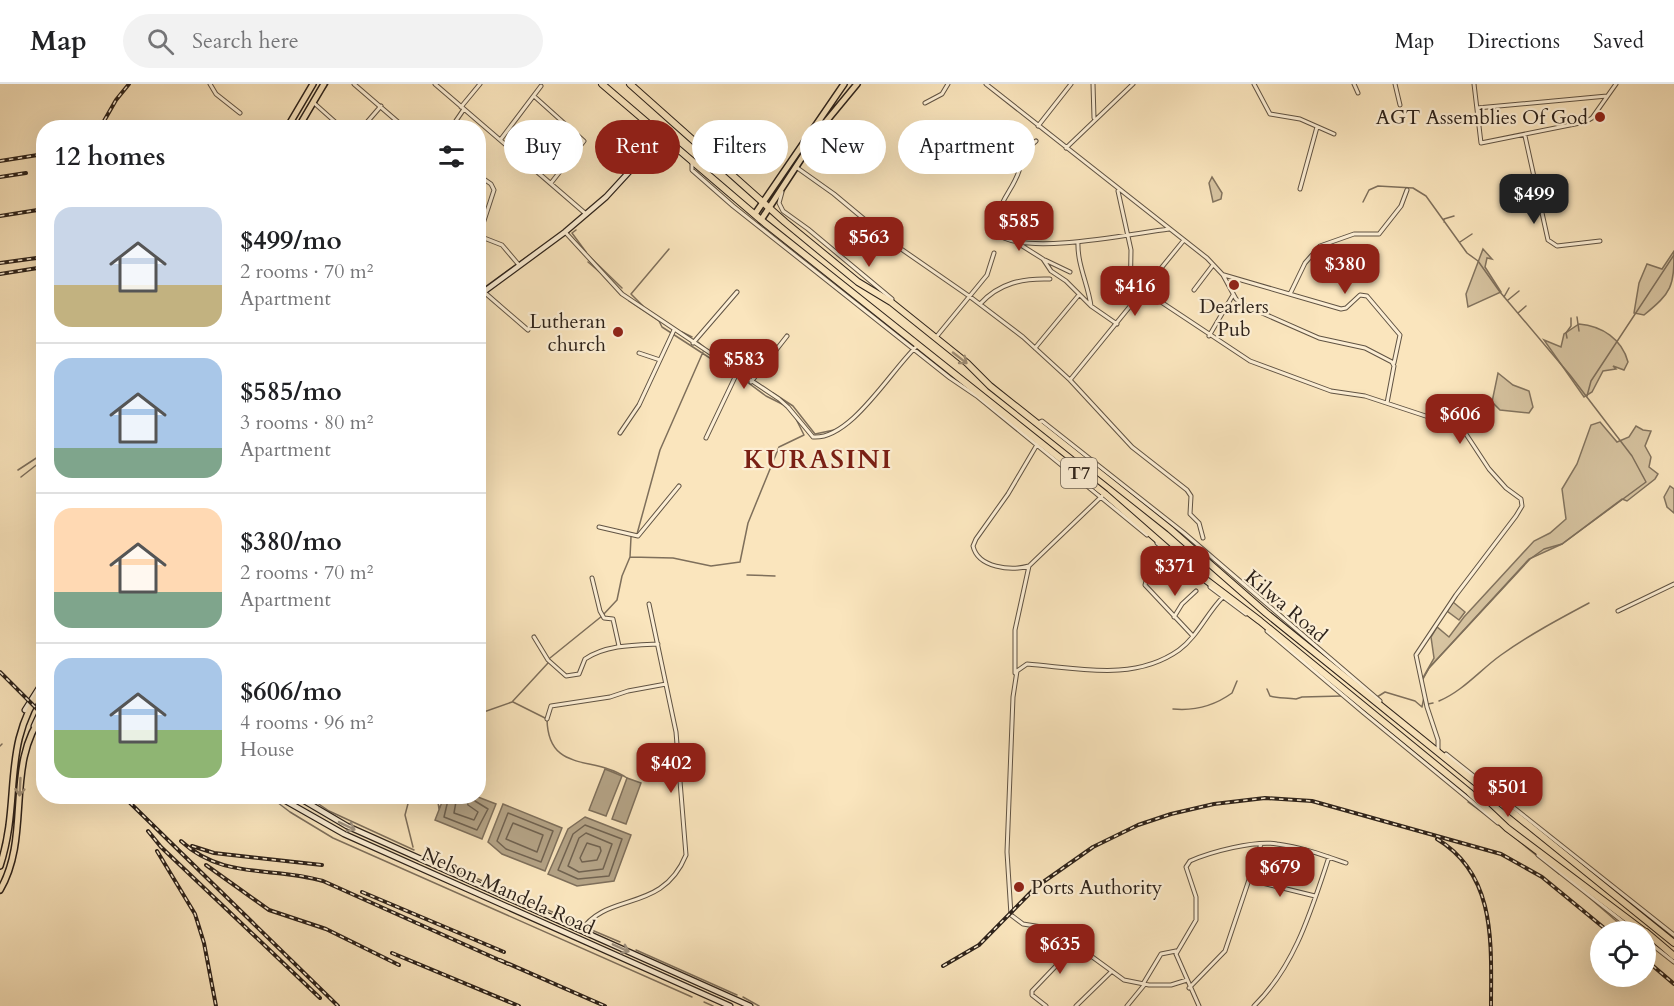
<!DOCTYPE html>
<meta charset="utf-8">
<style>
body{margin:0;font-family:Cardo,serif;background:#f2f2f2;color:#202124;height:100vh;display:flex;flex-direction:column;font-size:22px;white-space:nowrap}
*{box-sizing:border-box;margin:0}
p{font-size:20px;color:#757577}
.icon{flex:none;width:33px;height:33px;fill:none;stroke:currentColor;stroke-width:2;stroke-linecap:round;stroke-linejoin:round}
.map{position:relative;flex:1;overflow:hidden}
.side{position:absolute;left:36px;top:36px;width:450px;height:684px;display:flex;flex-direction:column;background:#fff;border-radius:24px;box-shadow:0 6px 24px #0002}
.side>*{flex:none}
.banner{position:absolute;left:504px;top:36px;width:570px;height:54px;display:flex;gap:12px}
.controls{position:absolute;left:1590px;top:837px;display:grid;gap:12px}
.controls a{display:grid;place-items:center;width:66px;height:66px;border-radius:50%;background:#fff;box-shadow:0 6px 24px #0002;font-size:30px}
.price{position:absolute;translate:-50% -51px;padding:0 14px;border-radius:12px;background:#8f2418;color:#fff;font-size:20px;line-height:39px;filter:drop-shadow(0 2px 3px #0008)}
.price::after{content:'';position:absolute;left:50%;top:36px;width:18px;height:14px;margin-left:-9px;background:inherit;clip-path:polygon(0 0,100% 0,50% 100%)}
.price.current{background:#222;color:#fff}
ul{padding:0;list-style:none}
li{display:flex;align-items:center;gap:18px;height:150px;padding:0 18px}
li+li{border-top:2px solid #e0e0e0}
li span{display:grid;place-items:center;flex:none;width:168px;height:120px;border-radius:18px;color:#555}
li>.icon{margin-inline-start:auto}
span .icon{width:72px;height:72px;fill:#fffc;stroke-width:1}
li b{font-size:26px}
h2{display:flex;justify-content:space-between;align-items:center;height:72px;padding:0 18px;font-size:26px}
.pill{padding:0 21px;border-radius:27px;background:#fff;box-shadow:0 6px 24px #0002;font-size:21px;line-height:54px}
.pill.current{background:#8f2418;color:#fff}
header{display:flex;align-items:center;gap:36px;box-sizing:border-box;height:84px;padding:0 30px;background:#fff;border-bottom:2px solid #e0e0e0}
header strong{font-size:28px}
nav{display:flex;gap:33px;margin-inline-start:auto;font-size:21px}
.search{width:420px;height:54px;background:#f2f2f2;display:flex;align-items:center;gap:15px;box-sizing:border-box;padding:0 21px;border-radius:33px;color:#757577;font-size:22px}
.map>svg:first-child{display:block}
.green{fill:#d7c4a1;stroke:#82735e;stroke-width:1.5}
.water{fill:#b4a386;stroke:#7e6f5b;stroke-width:1.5}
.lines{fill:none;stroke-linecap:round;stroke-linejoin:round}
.shore{stroke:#706250;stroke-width:1.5}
.stream{stroke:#7e6f5b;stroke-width:1.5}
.street-casing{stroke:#605343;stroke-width:5}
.secondary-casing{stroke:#2d221a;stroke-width:7}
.primary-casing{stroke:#2d221a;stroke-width:8}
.highway-casing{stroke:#2d221a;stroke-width:8}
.street{stroke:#fceed4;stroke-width:3}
.secondary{stroke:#fceed4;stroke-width:4.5}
.primary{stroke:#fae5bd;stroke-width:5}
.highway{stroke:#fae5bd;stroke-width:6}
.rail-casing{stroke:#2d221a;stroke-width:4}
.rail{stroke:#fceed4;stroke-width:1.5;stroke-dasharray:4.5;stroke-linecap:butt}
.oneway{stroke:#9e8d74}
.oneway2{stroke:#9f9280}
.poi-dot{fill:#8f2418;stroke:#fceed4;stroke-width:2}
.labels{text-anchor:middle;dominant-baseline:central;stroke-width:4.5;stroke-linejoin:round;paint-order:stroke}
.shield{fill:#fceed4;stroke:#6b5f52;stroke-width:1.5}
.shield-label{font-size:18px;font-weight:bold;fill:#2d221a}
.poi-label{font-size:20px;fill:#2d221a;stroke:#fceed4;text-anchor:end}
.street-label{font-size:20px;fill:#2d221a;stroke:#fceed4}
.district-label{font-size:26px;font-weight:bold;letter-spacing:1.5px;fill:#7a1f14;stroke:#fceed4}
</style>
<header>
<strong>Map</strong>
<div class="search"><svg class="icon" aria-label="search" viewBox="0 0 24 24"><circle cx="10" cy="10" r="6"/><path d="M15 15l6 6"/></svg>Search here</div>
<nav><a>Map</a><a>Directions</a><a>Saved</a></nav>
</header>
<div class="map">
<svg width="1674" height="922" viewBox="0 0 1674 922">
<rect width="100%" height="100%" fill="#fae5bd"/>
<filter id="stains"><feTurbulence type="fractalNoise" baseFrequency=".00333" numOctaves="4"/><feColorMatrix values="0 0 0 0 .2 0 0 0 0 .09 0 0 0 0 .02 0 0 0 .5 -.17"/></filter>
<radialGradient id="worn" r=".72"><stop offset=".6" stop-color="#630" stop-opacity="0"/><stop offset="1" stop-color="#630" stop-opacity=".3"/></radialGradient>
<!-- green -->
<path class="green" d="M1212 93 1222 109 1221 115 1213 118 1209 99Z
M1483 165 1492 175 1487 174 1485 183 1501 208 1468 223 1466 210Z
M1674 167C1674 203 1672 208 1644 231L1634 229 1639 199 1647 180 1662 185Z
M1579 240C1602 242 1622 255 1628 278L1624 286 1613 282 1616 285 1603 287 1592 308 1584 313 1544 256 1561 263 1564 250Z
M1498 289 1513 301 1529 307 1533 323 1529 329 1500 326 1492 318Z
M1600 338 1617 358 1629 353 1636 342 1643 346 1651 347 1645 362 1651 373 1649 383 1658 390 1655 395 1627 417 1622 415 1562 460 1529 475 1429 584 1421 597 1434 574 1431 553 1437 543 1449 553 1464 533 1534 457 1550 449 1566 435 1562 405 1577 380 1591 341Z
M1670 402 1674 405V429L1667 423 1664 413Z
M1453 518 1465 528 1459 536 1447 527Z"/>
<!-- water -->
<path class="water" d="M605 685 622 692 606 732 589 726Z
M627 694 641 699 626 740 612 735Z
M444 713H478L496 720 482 755 435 736Z
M503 720 562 744 545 787 502 770 488 758Z
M585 733 631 751 614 797 577 802 548 790 568 745Z"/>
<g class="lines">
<!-- shore -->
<path class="shore" d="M449 712 444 733 477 746 488 725 475 717 473 712
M457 712 454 729 474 736 478 728 468 721 465 712
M508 729 553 747 541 778 506 765 497 757Z
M513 739 543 751 537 768 506 755Z
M585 741 622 755 609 792 578 795 558 786 573 750Z
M586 749 612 760 603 785 579 788 568 782 579 754Z
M587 759 600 763 601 767 597 776 582 778 580 774Z"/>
<!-- stream -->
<path class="stream" d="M323 7 328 0
M1363 118 1369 106 1378 102 1413 104 1426 112 1467 169 1478 177 1500 208 1570 291 1632 372 1646 398 1562 460 1544 465 1530 475 1429 584 1423 595
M1444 138V135L1454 132
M576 146 572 149 586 168
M1460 158 1472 150
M589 172 622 204
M588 178 602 190
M478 208 542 162
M1504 213 1509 204
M1508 216 1519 207
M629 217 659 237 662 243 733 289
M643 222 631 210 669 165
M1518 229 1526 222
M1577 233 1579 247
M682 248 692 253
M1567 254 1566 249 1571 242V234
M698 258 704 263
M739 292 766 312 786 322
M773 309 793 322 815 350 834 346
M1587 312 1591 297 1674 171
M18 386 44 369
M21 393 44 375
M637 450 660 366 703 268
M630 473 673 474 711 482 740 478 748 439 779 363 804 351 796 335
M747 491 775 492
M550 574 602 532 617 516 622 492 630 473 631 453
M1267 605 1270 612C1279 615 1287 613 1296 615L1302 613 1342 612
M1377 613 1385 608 1415 617 1422 623
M1439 617C1463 607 1480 586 1501 571 1529 551 1559 535 1589 519
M513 618 547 635C548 690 594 671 627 694
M1428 620 1433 619
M1422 623 1424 613
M1173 625C1194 627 1214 622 1232 609L1237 597
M478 630 512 618 548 579
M0 662 2 660
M269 712 290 728 333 754 692 913
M307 712 329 727 414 766
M410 712 405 731 413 763
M437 712 439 725 440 722
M1468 718 1489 733
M1514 753 1559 790
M426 771 447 781
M458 786 575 838
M1591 788 1646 833
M1584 809 1629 848
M587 844 620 858
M636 866 737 911
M743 913 759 922
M704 918 713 922"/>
<defs>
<path id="street" d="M210 0 216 10 240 29
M354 0 405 44
M435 0 586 130
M986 0 1207 174 1223 191 1236 215 1244 221 1319 254 1365 264 1392 278 1394 282 1387 319
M1093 0 1094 34
M1254 0 1270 30 1300 35 1334 50
M1354 0 1358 9
M1395 0 1400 21
M1474 0 1481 59 1585 38 1592 34 1616 0
M535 13 584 57 551 99
M314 19 342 44
M925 19 942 10 948 0
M461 23 480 0
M1477 24 1607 12
M1038 42 1071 0
M362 44 381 22
M451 44 464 25
M1525 52 1548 156 1557 162 1600 157
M501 55 541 2
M1036 57 1022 69C1018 75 1021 80 1019 87 1011 112 987 126 1004 154 1039 169 1129 150 1169 145
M1066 64 1133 0
M692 77V86L733 122 950 294 978 313 1147 451
M796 83 834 110 894 160 969 212 1023 253 1070 296 1132 363 1187 406 1191 412 1190 430 1199 439 1203 454
M478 91 491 100 494 106 479 152 502 161 519 181
M1300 105 1317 43
M1118 107 1131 166 1130 222
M782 108 779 119 783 127 808 145 892 215
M565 148 622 210 779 315 788 323 813 353C851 356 891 286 917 262
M1016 158 1043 175 1051 187 1066 197 1091 222
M1078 158C1077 180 1088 200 1091 222L1117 240
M1045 176 1070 188
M1224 191 1341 225 1346 224 1360 211 1367 212 1400 251 1394 279
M1143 206 1250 277 1331 307 1365 312 1462 344 1489 385 1506 404 1521 415 1522 422 1516 432 1456 511 1416 571 1427 623 1438 656V667
M1194 206 1213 181
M484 208 528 246
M1290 210 1305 179 1320 162 1354 150H1379L1401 122 1407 106
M980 220C999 199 1023 194 1050 195
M937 252 987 191 994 169
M1209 252 1233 211
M693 259 737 208
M1035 264 1078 212
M639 269 660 276
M1070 296 1184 156
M751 298 787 252
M1038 339 1042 337 1184 449 1380 617
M620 349 639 321 674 246
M706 354 737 289
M1038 359 1008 410 976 455 973 462C978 484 1011 487 1029 482L1102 412
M599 443 638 452 679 402
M1157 459 1177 476
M1170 469 1146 497 1145 501 1192 551
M592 494 600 527 604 534 613 535 619 562
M1210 503 1246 530
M1618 527 1674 500
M1174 533 1182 520 1196 507
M1267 547 1364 629
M534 553 548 576 566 592 579 590 585 575C606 561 633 561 658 560
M1015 589V546L1029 482
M1364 629 1498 739
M547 635 551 622 610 613 628 607 666 600
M1446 670 1674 851
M1538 771 1636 848
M1250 796 1315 812
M581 847C607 807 662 830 686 771L676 648 649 520
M1646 856 1674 878
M1187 896 1171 901H1149L1124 896 1054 845 1023 840 1011 831 1007 768 1013 613 1017 587 1027 580C1078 584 1134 598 1179 566 1197 553 1207 529 1223 513
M1143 900 1161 870 1176 867
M1189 904 1225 867 1261 760
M1046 922 1032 911V907L1075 862
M1076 922 1111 888
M1127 922 1145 900
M1199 922 1176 870 1196 836V813L1186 783 1190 777C1210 768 1255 756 1277 760 1301 763 1323 771 1346 779
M1254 922C1295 882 1311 827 1329 773"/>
<path id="secondary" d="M478 212 565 148 606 113 663 51
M25 626 44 596
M34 642 44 620
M277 712 344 750 730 922
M296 712 347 742 750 922"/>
<path id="primary" d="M287 44 313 0
M298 44 324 0
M755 130 844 0
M761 136 824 40 857 0
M0 782C22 714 0 662 44 601
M0 806C32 751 4 680 44 629"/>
<path id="highway" d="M602 0 761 136 1105 410 1185 480 1260 537 1469 708 1507 744 1645 848
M630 0 785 138 858 198 891 218 967 279 990 302 1170 445 1266 529 1674 859
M1646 848 1674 872"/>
</defs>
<!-- street casing -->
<use href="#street" class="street-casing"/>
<!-- secondary casing -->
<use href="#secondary" class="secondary-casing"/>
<!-- primary casing -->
<use href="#primary" class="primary-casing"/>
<!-- highway casing -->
<use href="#highway" class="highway-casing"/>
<!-- street -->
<use href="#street" class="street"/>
<!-- secondary -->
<use href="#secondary" class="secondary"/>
<!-- primary -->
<use href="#primary" class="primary"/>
<!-- highway -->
<use href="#highway" class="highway"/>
<defs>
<path id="rail" d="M100 44 116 16 129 0
M0 77 44 70
M0 93 26 89
M0 132 44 125
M0 179 44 173
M0 190 44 183
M0 588 44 632
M123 712 338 922
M148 747 161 763 320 914
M1437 755C1497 791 1491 861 1491 922
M181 757C223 796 272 782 323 797L508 880
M192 762 214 769 322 781
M157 767 195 830 204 859 216 922
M206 781 269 826 326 845 399 881
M362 808 504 868
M392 869 519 922
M500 876 605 922
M1646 876 1674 900
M943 882 979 861 1036 803 1093 763 1138 741 1171 730 1214 720 1265 714 1312 717 1501 770 1542 793 1609 848"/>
</defs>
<!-- rail casing -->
<use href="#rail" class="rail-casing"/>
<!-- rail -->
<use href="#rail" class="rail"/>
</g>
<!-- one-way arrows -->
<defs><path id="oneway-shaft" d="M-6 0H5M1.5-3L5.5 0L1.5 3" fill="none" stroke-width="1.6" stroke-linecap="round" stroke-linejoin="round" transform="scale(1.5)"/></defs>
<g class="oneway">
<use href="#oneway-shaft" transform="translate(960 274) rotate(38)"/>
<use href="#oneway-shaft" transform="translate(20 703) rotate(93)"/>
</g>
<g class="oneway2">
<use href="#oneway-shaft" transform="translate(347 742) rotate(26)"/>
<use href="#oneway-shaft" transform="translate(621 864) rotate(24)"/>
</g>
<!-- markers -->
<g class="poi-dot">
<circle cx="1600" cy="33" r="6"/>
<circle cx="1234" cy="201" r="6"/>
<circle cx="618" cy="248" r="6"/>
<circle cx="1019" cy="803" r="6"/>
</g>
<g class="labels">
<!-- shield labels -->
<rect class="shield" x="1061" y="374" width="36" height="30" rx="4.5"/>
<g class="shield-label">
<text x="1079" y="389">T7</text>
</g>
<!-- poi labels -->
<g class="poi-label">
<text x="1588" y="33">AGT Assemblies Of God</text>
<text x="1234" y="222" text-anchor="middle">Dearlers<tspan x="1234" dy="23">Pub</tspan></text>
<text x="606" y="237">Lutheran<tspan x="606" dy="23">church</tspan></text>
<text x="1031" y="803" text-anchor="start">Ports Authority</text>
</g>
<!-- street labels -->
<g class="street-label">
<text transform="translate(1286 522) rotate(40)">Kilwa Road</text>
<text transform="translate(508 807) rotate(24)">Nelson Mandela Road</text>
</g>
<!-- district labels -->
<g class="district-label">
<text x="818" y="375">KURASINI</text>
</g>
</g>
<rect width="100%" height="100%" filter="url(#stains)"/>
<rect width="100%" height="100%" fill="url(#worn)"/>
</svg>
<div class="controls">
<a><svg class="icon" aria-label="locate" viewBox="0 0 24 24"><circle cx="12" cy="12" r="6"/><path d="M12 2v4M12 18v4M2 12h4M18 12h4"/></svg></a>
</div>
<b class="price current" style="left:1534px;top:141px">$499</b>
<b class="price" style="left:1019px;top:168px">$585</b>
<b class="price" style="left:869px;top:184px">$563</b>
<b class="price" style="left:1345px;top:211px">$380</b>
<b class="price" style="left:1135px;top:233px">$416</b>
<b class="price" style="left:744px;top:306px">$583</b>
<b class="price" style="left:1460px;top:361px">$606</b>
<b class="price" style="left:1175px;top:513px">$371</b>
<b class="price" style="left:671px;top:710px">$402</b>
<b class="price" style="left:1508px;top:734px">$501</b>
<b class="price" style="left:1280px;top:814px">$679</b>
<b class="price" style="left:1060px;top:891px">$635</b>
<div class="banner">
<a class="pill">Buy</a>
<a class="pill current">Rent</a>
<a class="pill">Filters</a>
<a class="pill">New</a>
<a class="pill">Apartment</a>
</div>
<section class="side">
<h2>12 homes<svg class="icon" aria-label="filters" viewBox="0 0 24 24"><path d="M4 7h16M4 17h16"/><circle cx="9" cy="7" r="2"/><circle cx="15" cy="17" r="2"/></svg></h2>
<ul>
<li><span style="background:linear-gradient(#c9d6e8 65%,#c2b280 0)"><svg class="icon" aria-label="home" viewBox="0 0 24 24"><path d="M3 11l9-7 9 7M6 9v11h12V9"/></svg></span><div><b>$499/mo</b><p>2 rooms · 70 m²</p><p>Apartment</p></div></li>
<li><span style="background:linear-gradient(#a9c7e8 75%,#7fa58c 0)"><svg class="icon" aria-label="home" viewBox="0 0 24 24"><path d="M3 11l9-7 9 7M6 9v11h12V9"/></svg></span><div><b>$585/mo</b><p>3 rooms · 80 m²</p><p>Apartment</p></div></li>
<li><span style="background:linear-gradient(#ffd9b3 70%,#7fa58c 0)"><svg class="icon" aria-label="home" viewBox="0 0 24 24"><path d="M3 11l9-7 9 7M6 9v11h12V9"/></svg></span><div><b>$380/mo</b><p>2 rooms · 70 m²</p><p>Apartment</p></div></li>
<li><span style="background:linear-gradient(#a9c7e8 60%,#8fb573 0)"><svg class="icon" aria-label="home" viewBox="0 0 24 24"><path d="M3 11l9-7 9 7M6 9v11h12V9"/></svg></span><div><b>$606/mo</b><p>4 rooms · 96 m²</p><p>House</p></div></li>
</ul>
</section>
</div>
